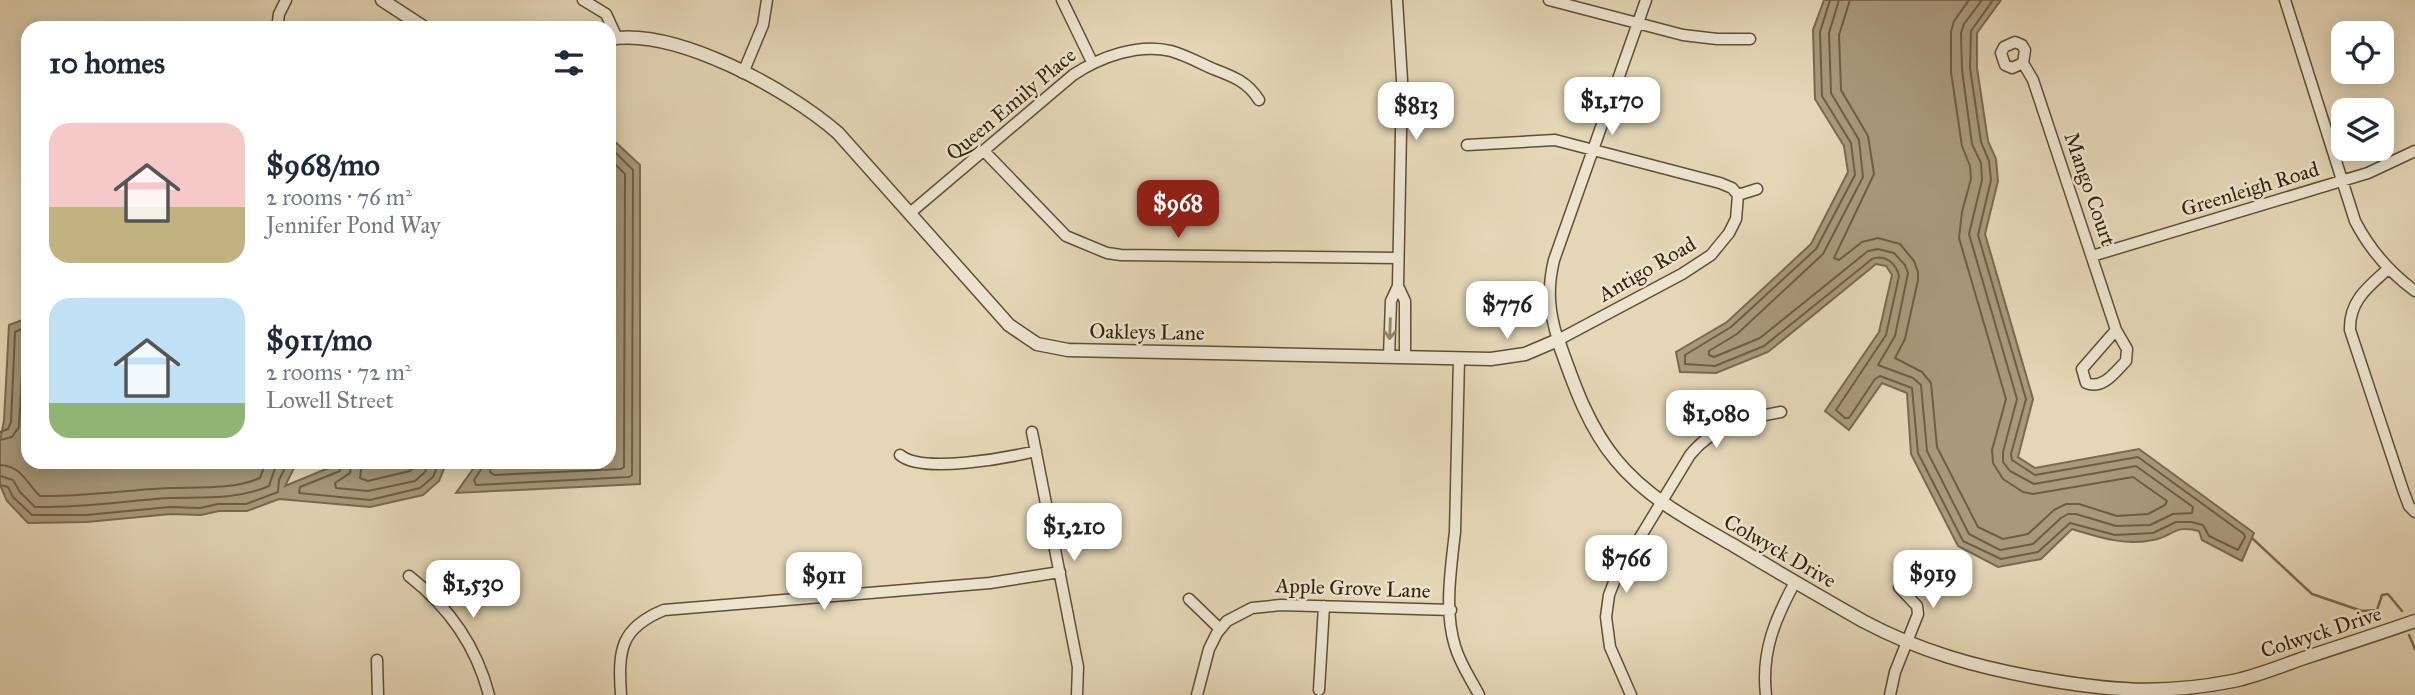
<!DOCTYPE html>
<meta charset="utf-8">
<style>
body{margin:0;font-family:"IM FELL Great Primer",serif;background:#f6f6f7;color:#1f2937;height:100vh;display:flex;flex-direction:column;font-size:26px;white-space:nowrap}
*{box-sizing:border-box;margin:0}
p{font-size:23px;color:#747a83}
.icon{flex:none;width:38px;height:38px;fill:none;stroke:currentColor;stroke-width:2;stroke-linecap:round;stroke-linejoin:round}
.map{position:relative;flex:1;overflow:hidden}
.panel{position:absolute;left:21px;top:21px;width:595px;height:448px;display:flex;flex-direction:column;background:#fff;border-radius:21px;box-shadow:0 4px 18px #0003}
.panel>*{flex:none}
.buttons{position:absolute;left:2331px;top:21px;display:grid;gap:14px}
.buttons a{display:grid;place-items:center;width:63px;height:63px;border-radius:14px;background:#fff;box-shadow:0 4px 18px #0003;font-size:35px}
.price{position:absolute;translate:-50% -60px;padding:0 16px;border-radius:14px;background:#fff;color:#222;font-size:23px;line-height:46px;filter:drop-shadow(0 2px 4px #0008)}
.price::after{content:'';position:absolute;left:50%;top:42px;width:21px;height:16px;margin-left:-10px;background:inherit;clip-path:polygon(0 0,100% 0,50% 100%)}
.price.selected{background:#8f2418;color:#fff}
ul{padding:0;list-style:none}
li{display:flex;align-items:center;gap:21px;height:175px;padding:0 28px}
li span{display:grid;place-items:center;flex:none;width:196px;height:140px;border-radius:21px;color:#555}
li>.icon{margin-inline-start:auto}
span .icon{width:84px;height:84px;fill:#fffc;stroke-width:1}
li b{font-size:30px}
h2{display:flex;justify-content:space-between;align-items:center;height:84px;padding:0 28px;font-size:30px}
.map>svg:first-child{display:block}
.water{fill:#a8997b;stroke:#7a694d;stroke-width:2}
.lines{fill:none;stroke-linecap:round;stroke-linejoin:round}
.shore{stroke:#6e5e42;stroke-width:2}
.stream{stroke:#7a694d;stroke-width:2.5}
.minor-casing{stroke:#604f34;stroke-width:13}
.tertiary-casing{stroke:#604f34;stroke-width:15}
.minor{stroke:#ede4d0;stroke-width:10}
.tertiary{stroke:#ede4d0;stroke-width:12}
.oneway{stroke:#90836c}
.labels{text-anchor:middle;dominant-baseline:central;stroke-width:5;stroke-linejoin:round;paint-order:stroke}
.street-label{font-size:21px;fill:#342208;stroke:#ede4d0}
</style>
<div class="map">
<svg width="2415" height="695" viewBox="0 0 2415 695">
<rect width="100%" height="100%" fill="#e4d6b6"/>
<filter id="stains"><feTurbulence type="fractalNoise" baseFrequency=".00286" numOctaves="4"/><feColorMatrix values="0 0 0 0 .2 0 0 0 0 .09 0 0 0 0 .02 0 0 0 .5 -.17"/></filter>
<radialGradient id="worn" r=".72"><stop offset=".6" stop-color="#630" stop-opacity="0"/><stop offset="1" stop-color="#630" stop-opacity=".3"/></radialGradient>
<!-- water -->
<path class="water" d="M1824 0H2001L1977 33V68L1988 141 1996 159 1998 181 1985 234 2033 399 2018 457 2035 468 2139 449 2254 533 2242 561 2202 540 2199 531C2173 524 2173 537 2153 540 2124 546 2099 537 2072 529L2041 559 1998 567 1958 546 1911 454 1907 393 1882 383 1849 430 1825 411 1879 332 1892 275 1886 266 1876 264 1768 352 1716 373 1680 372 1676 352 1727 322 1811 244 1848 172 1844 146 1815 99 1813 30Z
M609 136 640 165V484L456 493 478 462H609Z
M28 318V462H297L285 486 343 462H444L446 464 439 481 423 495 370 507 279 499 247 511H219L201 515 171 514 87 522 28 523 7 501 0 485V440L4 421 9 325Z"/>
<g class="lines">
<!-- shore -->
<path class="shore" d="M1830 0 1820 32 1822 96 1851 143 1855 175 1816 249 1731 327 1685 355V364L1715 366 1764 346 1872 259C1885 254 1896 263 1899 276L1886 335 1836 410 1845 418H1849L1875 379 1880 376 1912 388 1918 453 1963 541 2001 559 2038 552 2070 523 2115 535 2153 533 2176 522H2191L2203 525 2209 536 2238 550 2245 537 2244 534 2138 457 2035 475 2012 460 2011 454 2026 399 1978 235 1991 180 1989 161 1981 142 1970 68 1971 31 1993 0
M1839 0 1829 33 1831 93 1859 140 1863 177 1823 254 1737 334 1709 351V355L1714 357 1760 338 1868 251 1878 249 1894 253 1905 265 1908 273 1895 336 1878 365 1913 378 1921 385 1927 451 1969 534 2000 550 2033 544 2061 518 2068 514H2076L2116 526 2150 525 2173 514 2192 513 2193 507 2136 466 2034 484 2010 471 2003 462V452L2017 399 1969 234 1982 180 1981 163 1972 144 1962 70 1961 33 1964 24 1982 0
M1850 0 1839 35 1841 90 1868 136 1874 174 1834 258 1839 260 1862 242 1878 238 1900 244 1914 261 1918 272V280L1905 339 1895 358 1922 372 1931 383 1937 447 1978 527 2003 539 2028 534 2054 510 2066 504H2079L2117 516 2148 514 2165 505 2167 501 2133 477 2033 494 2023 492 2003 479 1993 463 1992 450 2006 399 1959 238 1962 212 1971 179 1970 166 1962 146 1951 72V32L1954 21 1969 0
M609 172 614 178V456L609 459
M0 432 8 429 11 422 15 332 28 326
M0 440 12 437 19 427 24 338 28 335
M343 462 340 471 300 487 299 493 370 500 420 488 433 477 439 462
M352 462 350 473 335 483 336 488 368 491 415 481 425 472 429 462
M362 462 360 478 368 481 410 471 418 462
M483 462 482 468 474 480 476 485 629 477 632 475 633 170 609 146
M492 462 490 472 494 475 621 469 624 467 625 174 609 158
M0 465C22 466 26 483 40 496 83 497 126 490 169 488 199 487 232 490 260 478L266 462
M0 476 13 480 20 492 35 507C80 508 124 501 169 498 203 497 237 500 269 486L277 462
M0 485 8 487 13 497 32 515H86L170 507 200 508 218 504H246L278 492 279 480 288 462"/>
<!-- stream -->
<path class="stream" d="M2252 538 2312 594 2362 611 2377 610 2382 595 2388 594 2402 611
M2409 635 2415 649"/>
<defs>
<path id="minor" d="M583 0 606 14 617 38
M1062 0 1092 62
M1397 0 1402 80 1398 286
M1549 0 1683 35 1717 39H1750
M1646 0 1554 260C1547 289 1549 312 1558 340L1682 274 1711 255 1729 233 1736 219 1738 195
M2285 0 2355 221C2370 250 2389 272 2415 291
M277 28 279 14 286 0
M2023 63 2012 68 2005 65 2001 53 2004 47 2015 42 2022 45 2025 50 2023 63 2033 80 2116 330 2082 369 2086 383C2103 390 2115 372 2126 361L2127 349 2116 330
M743 73 763 25 767 0
M1467 145 1555 140 1720 183 1732 188 1738 195 1757 189
M984 151 1066 236 1107 253 1121 255 1398 258
M910 213 1073 75C1100 57 1138 43 1171 51 1185 55 1198 62 1211 68 1232 76 1247 81 1259 100
M2092 256 2368 173 2415 151
M2388 269C2368 287 2349 301 2350 330L2403 490 2409 506 2415 512
M1389 356 1391 301 1398 286 1405 301V357
M1459 358 1455 532C1451 568 1444 611 1455 646 1460 664 1471 679 1479 695
M1032 432 1078 667 1077 695
M900 455C922 474 1007 458 1036 451
M409 576C449 607 476 645 489 695
M1189 599 1220 629
M377 660 378 695
M1319 690 1324 606
M621 695C618 650 620 628 664 610L990 583 1060 572
M1197 695 1209 649 1217 633 1227 621 1252 608 1281 605 1451 610
M1631 695 1610 647 1606 617 1609 595 1616 577 1690 455C1712 427 1747 418 1781 412
M1766 695C1761 652 1775 619 1795 582
M1890 695 1895 672 1918 614 1917 606 1899 587"/>
<path id="tertiary" d="M382 0 425 28
M609 39C676 27 789 90 838 133L1009 325 1037 344 1068 350 1491 359 1525 354 1558 340C1573 382 1587 425 1616 460 1647 498 1691 521 1733 545 1776 571 1819 596 1863 621 1919 651 1976 667 2038 678 2109 691 2162 695 2233 681 2257 676 2281 666 2304 658 2341 646 2378 634 2415 621"/>
</defs>
<!-- minor casing -->
<use href="#minor" class="minor-casing"/>
<!-- tertiary casing -->
<use href="#tertiary" class="tertiary-casing"/>
<!-- minor -->
<use href="#minor" class="minor"/>
<!-- tertiary -->
<use href="#tertiary" class="tertiary"/>
</g>
<!-- one-way arrows -->
<defs><path id="oneway-shaft" d="M-6 0H5M1.5-3L5.5 0L1.5 3" fill="none" stroke-width="1.6" stroke-linecap="round" stroke-linejoin="round" transform="scale(1.75)"/></defs>
<use class="oneway" href="#oneway-shaft" transform="translate(1390 329) rotate(92)"/>
<g class="labels">
<!-- street labels -->
<g class="street-label">
<text transform="translate(1011 104) rotate(-40)">Queen Emily Place</text>
<text transform="translate(2090 189) rotate(71)">Mango Court</text>
<text transform="translate(2250 189) rotate(-17)">Greenleigh Road</text>
<text transform="translate(1647 269) rotate(-30)">Antigo Road</text>
<text transform="translate(1147 332) rotate(1)">Oakleys Lane</text>
<text transform="translate(1780 551) rotate(30)">Colwyck Drive</text>
<text transform="translate(1353 588) rotate(2)">Apple Grove Lane</text>
<text transform="translate(2321 632) rotate(-18)">Colwyck Drive</text>
</g>
</g>
<rect width="100%" height="100%" filter="url(#stains)"/>
<rect width="100%" height="100%" fill="url(#worn)"/>
</svg>
<div class="buttons">
<a><svg class="icon" aria-label="locate" viewBox="0 0 24 24"><circle cx="12" cy="12" r="6"/><path d="M12 2v4M12 18v4M2 12h4M18 12h4"/></svg></a>
<a><svg class="icon" aria-label="layers" viewBox="0 0 24 24"><path d="M12 4l9 5-9 5-9-5zM3 14l9 5 9-5"/></svg></a>
</div>
<b class="price" style="left:1612px;top:137px">$1,170</b>
<b class="price" style="left:1416px;top:142px">$813</b>
<b class="price selected" style="left:1178px;top:240px">$968</b>
<b class="price" style="left:1507px;top:341px">$776</b>
<b class="price" style="left:1716px;top:450px">$1,080</b>
<b class="price" style="left:1074px;top:563px">$1,210</b>
<b class="price" style="left:1626px;top:595px">$766</b>
<b class="price" style="left:1933px;top:610px">$919</b>
<b class="price" style="left:824px;top:612px">$911</b>
<b class="price" style="left:473px;top:620px">$1,530</b>
<section class="panel">
<h2>10 homes<svg class="icon" aria-label="filters" viewBox="0 0 24 24"><path d="M4 7h16M4 17h16"/><circle cx="9" cy="7" r="2"/><circle cx="15" cy="17" r="2"/></svg></h2>
<ul>
<li><span style="background:linear-gradient(#f6c9c9 60%,#c2b280 0)"><svg class="icon" aria-label="home" viewBox="0 0 24 24"><path d="M3 11l9-7 9 7M6 9v11h12V9"/></svg></span><div><b>$968/mo</b><p>2 rooms · 76 m²</p><p>Jennifer Pond Way</p></div></li>
<li><span style="background:linear-gradient(#bfe0f5 75%,#8fb573 0)"><svg class="icon" aria-label="home" viewBox="0 0 24 24"><path d="M3 11l9-7 9 7M6 9v11h12V9"/></svg></span><div><b>$911/mo</b><p>2 rooms · 72 m²</p><p>Lowell Street</p></div></li>
</ul>
</section>
</div>
